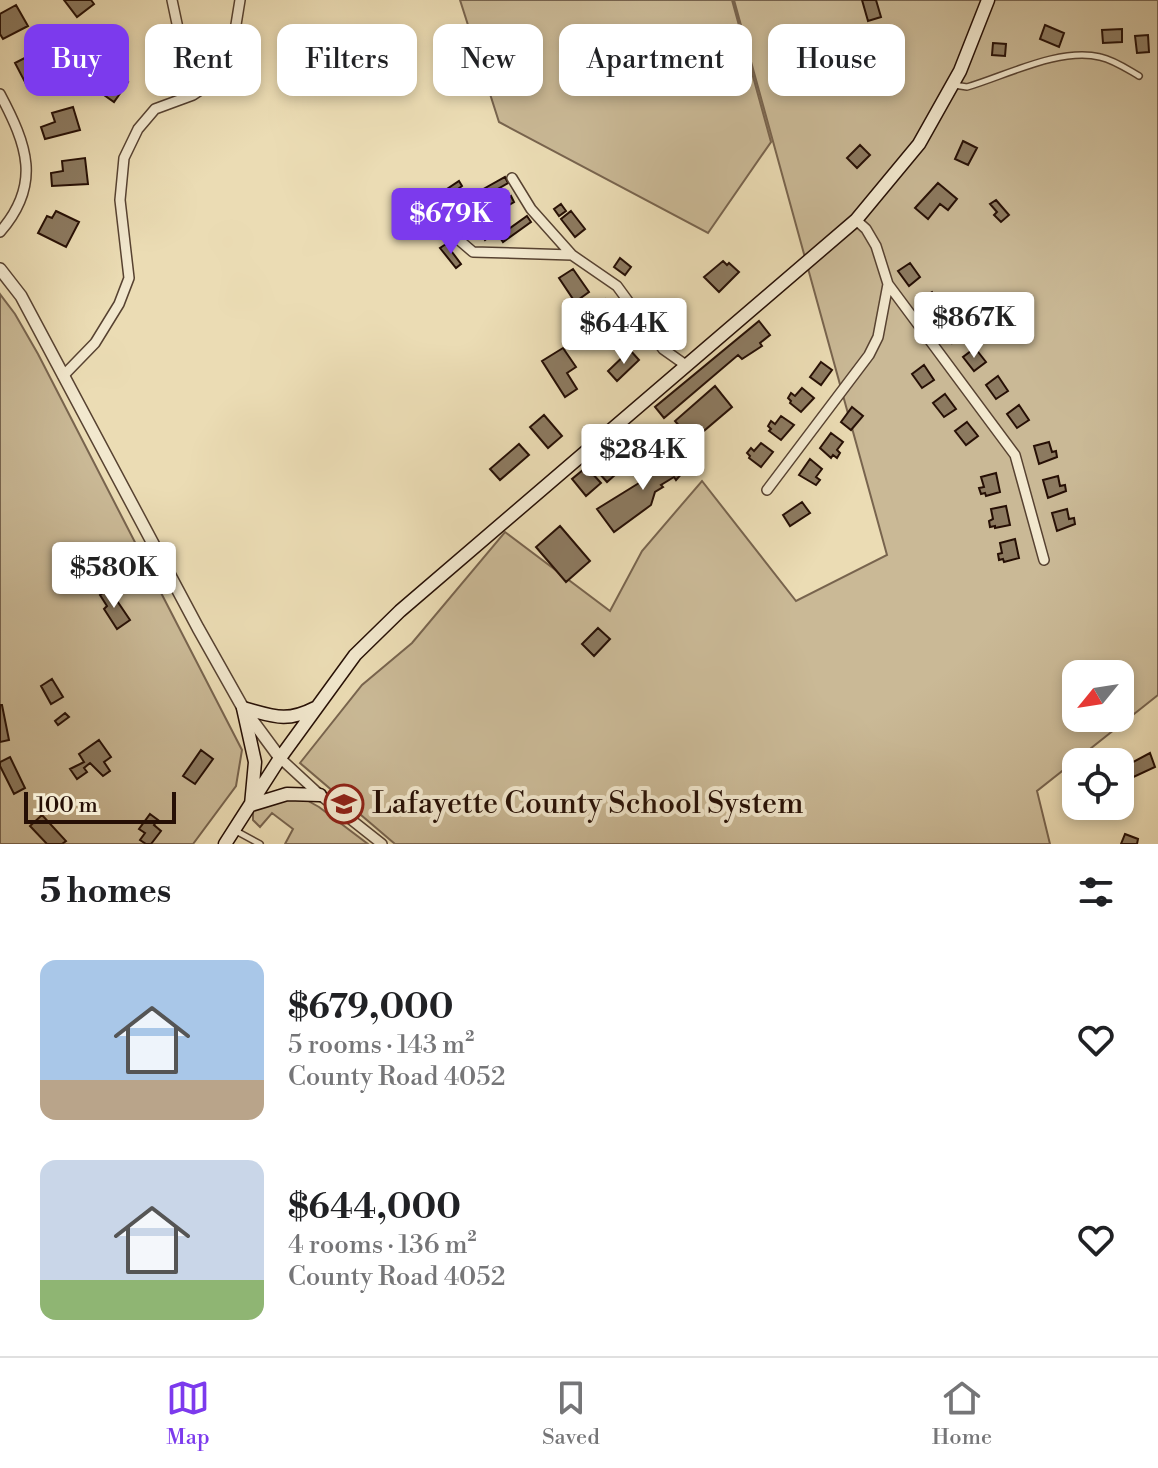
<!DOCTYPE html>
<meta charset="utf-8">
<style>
body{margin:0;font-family:"Libre Bodoni",serif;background:#f6f6f6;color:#202124;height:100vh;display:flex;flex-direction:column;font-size:30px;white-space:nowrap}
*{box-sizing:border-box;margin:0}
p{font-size:26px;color:#757577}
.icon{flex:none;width:44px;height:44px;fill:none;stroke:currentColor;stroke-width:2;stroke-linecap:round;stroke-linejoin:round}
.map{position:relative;height:844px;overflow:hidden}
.drawer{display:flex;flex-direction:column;background:#fff;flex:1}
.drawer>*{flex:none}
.guide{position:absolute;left:24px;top:24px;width:1110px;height:72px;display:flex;gap:16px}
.needle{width:52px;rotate:240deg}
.fabs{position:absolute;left:1062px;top:660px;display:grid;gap:16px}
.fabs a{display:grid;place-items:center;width:72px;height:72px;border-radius:16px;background:#fff;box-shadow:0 4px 12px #0003;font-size:40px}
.scale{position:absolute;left:24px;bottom:20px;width:152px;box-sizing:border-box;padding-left:8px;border:4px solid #260f05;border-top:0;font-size:22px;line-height:28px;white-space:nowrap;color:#260f05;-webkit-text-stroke:6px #f2e8ce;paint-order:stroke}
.price{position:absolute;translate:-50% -68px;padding:0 18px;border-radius:8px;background:#fff;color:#222;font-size:26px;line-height:52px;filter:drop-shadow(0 2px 4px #0008)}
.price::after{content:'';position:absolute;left:50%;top:48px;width:24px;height:18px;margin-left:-12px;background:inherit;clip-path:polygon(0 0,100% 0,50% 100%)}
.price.active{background:#7c3aed;color:#fff}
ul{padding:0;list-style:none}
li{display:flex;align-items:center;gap:24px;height:200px;padding:0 40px}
li span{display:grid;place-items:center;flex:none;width:224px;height:160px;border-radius:16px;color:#555}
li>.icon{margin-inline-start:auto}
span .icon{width:96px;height:96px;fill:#fffc;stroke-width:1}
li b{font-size:34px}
h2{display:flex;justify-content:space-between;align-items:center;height:96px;padding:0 40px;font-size:34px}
.pill{padding:0 28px;border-radius:16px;background:#fff;box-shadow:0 4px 12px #0003;font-size:28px;line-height:72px}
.pill.active{background:#7c3aed;color:#fff}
.menu{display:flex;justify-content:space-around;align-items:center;height:112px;border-top:2px solid #e0e0e0;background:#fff;font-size:22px;color:#757577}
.menu a{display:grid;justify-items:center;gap:4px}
.menu .active{color:#7c3aed}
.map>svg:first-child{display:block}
.green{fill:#cab996;stroke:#78644e;stroke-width:2;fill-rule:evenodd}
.building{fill:#8c7a60;stroke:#260f05;stroke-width:2}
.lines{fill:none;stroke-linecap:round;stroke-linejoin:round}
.service-casing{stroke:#574231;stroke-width:8}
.minor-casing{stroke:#574231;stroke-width:12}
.tertiary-casing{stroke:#574231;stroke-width:14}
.secondary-casing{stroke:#260f05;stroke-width:15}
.service{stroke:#f2e8ce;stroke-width:5}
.minor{stroke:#f2e8ce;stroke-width:9}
.tertiary{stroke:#f2e8ce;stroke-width:11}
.secondary{stroke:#f2e8ce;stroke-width:12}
.labels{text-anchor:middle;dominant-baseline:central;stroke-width:8;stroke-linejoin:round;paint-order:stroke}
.poi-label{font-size:30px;fill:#260f05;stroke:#f2e8ce;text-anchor:start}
</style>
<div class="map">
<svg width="1158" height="844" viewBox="0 0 1158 844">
<rect width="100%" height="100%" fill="#ebdcb4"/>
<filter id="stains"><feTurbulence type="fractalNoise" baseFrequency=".0025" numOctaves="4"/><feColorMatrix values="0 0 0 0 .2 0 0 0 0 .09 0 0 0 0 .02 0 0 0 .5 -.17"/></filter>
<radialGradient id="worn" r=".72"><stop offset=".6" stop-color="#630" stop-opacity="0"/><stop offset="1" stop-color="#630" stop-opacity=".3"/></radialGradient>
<!-- green -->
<path class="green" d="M460 0H732L771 142 708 233 499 122Z
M734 0H1158V695L1037 791 1050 844H395L300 763 362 685 412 643 505 532 610 611 642 551 702 481 796 601 887 555ZM1076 674H1120V718H1076Z
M0 294 15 314 38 354 242 750 236 786 193 844H0Z
M301 797 319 807 368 844H285L293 829 272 813 260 827 253 820V810L257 807Z"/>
<!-- building -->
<path class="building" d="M64 0H91L94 4 77 17Z
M862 0H876L881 17 868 21Z
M16 5 28 26 3 39 0 34V14Z
M1045 25 1064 33 1059 47 1040 39Z
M1122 29V42L1103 43 1102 30Z
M1148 35 1149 52 1137 53 1135 36Z
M993 43 1006 44 1005 56 992 55Z
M38 51 49 73 26 84 15 63Z
M118 75 128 82 114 102 104 95Z
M73 107 80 130 45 139 41 127 55 122 52 113Z
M963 141 977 148 968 165 955 159Z
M860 145 870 155 857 168 847 158Z
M85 158 88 184 52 186 51 173 63 171 62 161Z
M505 177 508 183 482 198 478 192Z
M459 181 462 186 436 205 432 199Z
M938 183 957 199 948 210 940 204 928 219 915 208Z
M511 196 514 202 494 214 490 208Z
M996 200 1009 215 1001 222 994 215 997 212 990 204Z
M471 201 475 207 455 219 451 213Z
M413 202 432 227 427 231 408 206Z
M561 204 566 211 559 216 554 209Z
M56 211 79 222 66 247 38 233 47 216 52 218Z
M571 211 585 229 575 237 561 219Z
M527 216 531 222 503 242 499 236Z
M478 218 490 236 485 240 472 221Z
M446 244 461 264 456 268 440 248Z
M620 258 631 267 625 275 614 267Z
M723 261 727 265 729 263 739 272 719 292 704 277Z
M910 263 920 277 909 286 898 271Z
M573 269 589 292 575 302 559 278Z
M932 292 942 306 930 315 920 300Z
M605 299 612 309 597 319 590 309Z
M670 310 681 323 666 337 654 324Z
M954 320 964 334 952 343 942 328Z
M759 321 770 335 760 343 762 346 742 359 738 355 664 418 655 407Z
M563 348 576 367 567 373 577 389 565 397 542 361Z
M975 348 986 362 974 371 963 357Z
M630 350 639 360 617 381 608 371Z
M821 362 832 370 821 385 810 377Z
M924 365 934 380 922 388 912 374Z
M998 376 1008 391 996 399 986 385Z
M715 386 732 407 692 441 675 421Z
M802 388 814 398 801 412 790 403 791 401 788 398 791 393 795 396Z
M945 394 956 409 944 417 933 403Z
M1019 405 1029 420 1017 428 1007 414Z
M852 407 863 416 851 430 841 422Z
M544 415 562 436 548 448 530 427Z
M781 416 794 425 781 440 769 431 771 429 768 426 771 421 775 424Z
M967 422 978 436 966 445 955 431Z
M649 429 661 442 636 463 625 450Z
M831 433 843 442 837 450 840 453 837 458 833 455 831 458 820 448Z
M1049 442 1052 452 1056 451 1057 457 1039 464 1034 446Z
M761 443 773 452 761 467 749 458 750 456 747 453 751 448 754 451Z
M519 444 529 455 500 480 490 469Z
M679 446 691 463 676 480 674 477 661 485 663 487 655 492 651 505 614 532 597 509 639 483 675 453 673 450Z
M606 451 610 455 590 471 601 483 586 496 572 479Z
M616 458 624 467 607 482 599 473Z
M810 459 822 469 816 477 820 480 816 485 799 475Z
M996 473 1000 492 986 496 985 493 981 494 979 488 984 487 981 477Z
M1058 476 1060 486 1065 485 1066 491 1048 498 1043 480Z
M802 502 810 513 790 526 783 515Z
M1006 506 1010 525 995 528V526L990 527 989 521 993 519 991 509Z
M1067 509 1069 519 1074 518 1075 524 1057 531 1052 513Z
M560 526 590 561 566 582 536 547Z
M1015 539 1019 558 1004 562 1003 559 999 560 998 554 1002 553 1000 543Z
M110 549 126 578 114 585 97 557Z
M109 589 130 620 117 629 104 609 107 606 100 595Z
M598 628 610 639 594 656 582 644Z
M52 679 63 697 51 704 41 686Z
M0 705H2L9 740 0 742Z
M65 713 69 717 58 725 55 721Z
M99 740 111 757 104 762 110 771 103 776 90 763 84 768 87 772 77 779 70 769 84 762 79 754Z
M201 750 213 759 195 784 183 776Z
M1150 753 1155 767 1129 779 1131 783 1122 789 1120 769Z
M10 757 25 788 14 794 0 766V762Z
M150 814 158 820 154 825 161 831 151 844H146L140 840 145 833 139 829Z
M42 815 66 841 62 844H47L30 826Z
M1125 834 1138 839 1137 844H1121Z"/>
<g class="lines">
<defs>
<path id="service" d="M954 85 967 87C1005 76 1060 47 1100 57 1114 60 1127 69 1139 76
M236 831 260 844"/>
<path id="minor" d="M205 87 233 43 240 0
M0 94C27 145 42 184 0 232
M512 178 531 209 572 255 617 286 663 349 687 366
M426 202 452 234 473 252 572 255
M856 220 866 229 876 246 888 284 1015 455 1044 560
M63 376 95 343 119 304 129 278 120 200 124 158 138 129 155 109 193 95 205 87 183 52 172 0
M767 490 869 355 878 337 888 284
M280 758 320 795 382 844"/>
<path id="tertiary" d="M0 269 21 296 37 326 198 628 243 708 280 758"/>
<path id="secondary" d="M315 708C286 723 273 716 243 708L255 762 251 805 287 794 320 795
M225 844 280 758 355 655 400 611 856 220 919 144 960 71 988 0"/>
</defs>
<!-- service casing -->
<use href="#service" class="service-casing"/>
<!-- minor casing -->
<use href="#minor" class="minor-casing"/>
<!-- tertiary casing -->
<use href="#tertiary" class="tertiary-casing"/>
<!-- secondary casing -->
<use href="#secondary" class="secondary-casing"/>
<!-- service -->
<use href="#service" class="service"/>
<!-- minor -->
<use href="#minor" class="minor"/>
<!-- tertiary -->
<use href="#tertiary" class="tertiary"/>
<!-- secondary -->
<use href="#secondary" class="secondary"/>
</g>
<!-- icons -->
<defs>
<symbol id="school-ring" viewBox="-11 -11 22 22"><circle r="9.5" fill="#f2e8ce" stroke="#8f2418" stroke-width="1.5"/><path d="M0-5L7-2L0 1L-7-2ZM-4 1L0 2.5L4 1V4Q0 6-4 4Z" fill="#8f2418"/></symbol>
</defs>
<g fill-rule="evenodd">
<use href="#school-ring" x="322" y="782" width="44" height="44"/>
</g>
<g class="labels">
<!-- poi labels -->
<g class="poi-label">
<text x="372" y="804">Lafayette County School System</text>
</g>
</g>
<rect width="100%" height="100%" filter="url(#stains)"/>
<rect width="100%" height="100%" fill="url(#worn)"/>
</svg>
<div class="fabs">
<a><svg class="needle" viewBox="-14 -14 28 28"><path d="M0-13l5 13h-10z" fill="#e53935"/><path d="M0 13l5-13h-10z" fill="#757577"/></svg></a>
<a><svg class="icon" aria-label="locate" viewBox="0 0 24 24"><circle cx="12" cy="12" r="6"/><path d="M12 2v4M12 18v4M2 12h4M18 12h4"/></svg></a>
</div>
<div class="scale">100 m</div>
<b class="price active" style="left:451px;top:256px">$679K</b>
<b class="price" style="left:974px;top:360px">$867K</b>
<b class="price" style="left:624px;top:366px">$644K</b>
<b class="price" style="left:643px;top:492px">$284K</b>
<b class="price" style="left:114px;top:610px">$580K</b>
<div class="guide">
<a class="pill active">Buy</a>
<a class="pill">Rent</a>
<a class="pill">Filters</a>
<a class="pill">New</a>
<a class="pill">Apartment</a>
<a class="pill">House</a>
</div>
</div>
<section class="drawer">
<h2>5 homes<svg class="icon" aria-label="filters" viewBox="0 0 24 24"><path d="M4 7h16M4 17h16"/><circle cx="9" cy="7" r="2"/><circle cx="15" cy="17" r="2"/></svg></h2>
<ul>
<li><span style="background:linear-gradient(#a9c7e8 75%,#b9a48a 0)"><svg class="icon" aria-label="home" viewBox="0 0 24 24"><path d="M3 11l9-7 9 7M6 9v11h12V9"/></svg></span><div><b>$679,000</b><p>5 rooms · 143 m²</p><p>County Road 4052</p></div><svg class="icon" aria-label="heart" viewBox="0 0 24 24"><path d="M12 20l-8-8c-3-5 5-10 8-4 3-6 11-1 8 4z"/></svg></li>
<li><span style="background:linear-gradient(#c9d6e8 75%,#8fb573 0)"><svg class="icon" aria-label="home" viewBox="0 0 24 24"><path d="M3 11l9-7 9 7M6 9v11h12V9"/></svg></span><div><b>$644,000</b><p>4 rooms · 136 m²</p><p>County Road 4052</p></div><svg class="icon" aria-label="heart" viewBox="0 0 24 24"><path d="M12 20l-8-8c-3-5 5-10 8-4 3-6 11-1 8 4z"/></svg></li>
</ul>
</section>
<nav class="menu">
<a class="active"><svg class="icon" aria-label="map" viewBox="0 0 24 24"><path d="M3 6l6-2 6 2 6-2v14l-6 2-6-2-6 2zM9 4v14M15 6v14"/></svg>Map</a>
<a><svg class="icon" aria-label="saved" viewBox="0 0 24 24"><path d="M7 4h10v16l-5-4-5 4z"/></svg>Saved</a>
<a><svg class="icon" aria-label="home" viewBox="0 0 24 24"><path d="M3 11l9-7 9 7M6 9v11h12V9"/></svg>Home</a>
</nav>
